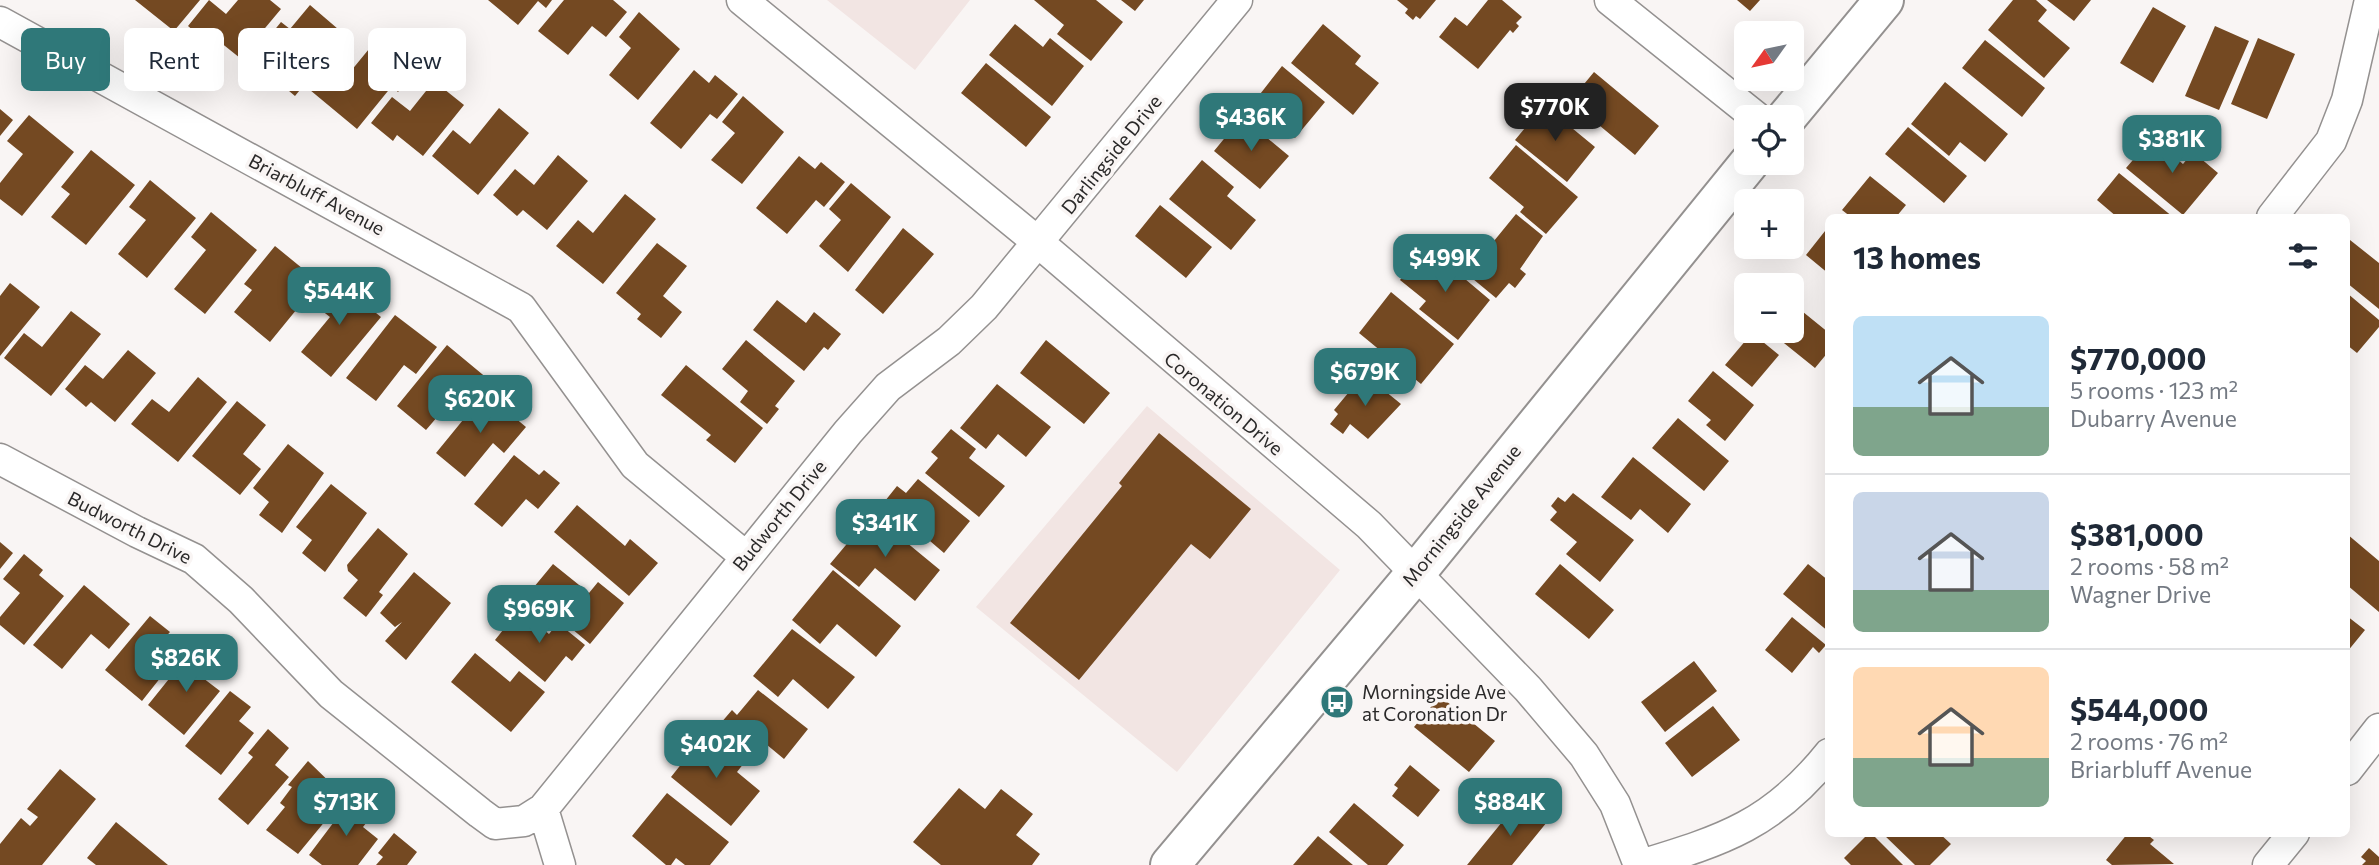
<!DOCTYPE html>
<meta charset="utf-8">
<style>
body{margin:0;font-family:Commissioner,sans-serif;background:#f2f2f3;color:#1f2937;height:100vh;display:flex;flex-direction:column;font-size:26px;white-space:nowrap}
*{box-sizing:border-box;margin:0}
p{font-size:23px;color:#747a83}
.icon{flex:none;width:38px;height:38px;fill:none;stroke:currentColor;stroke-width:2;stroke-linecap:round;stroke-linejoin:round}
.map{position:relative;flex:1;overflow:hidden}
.panel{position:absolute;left:1825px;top:214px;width:525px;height:623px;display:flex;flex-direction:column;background:#fff;border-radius:10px;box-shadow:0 7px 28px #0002}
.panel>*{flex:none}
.guide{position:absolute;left:21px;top:28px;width:665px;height:63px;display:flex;gap:14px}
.needle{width:46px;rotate:237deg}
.buttons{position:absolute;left:1734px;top:21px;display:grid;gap:14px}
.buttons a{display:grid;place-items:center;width:70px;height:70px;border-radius:10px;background:#fff;box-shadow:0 7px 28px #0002;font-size:35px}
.price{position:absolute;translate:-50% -60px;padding:0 16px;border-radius:14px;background:#2f7879;color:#fff;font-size:23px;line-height:46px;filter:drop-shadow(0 2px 4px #0008)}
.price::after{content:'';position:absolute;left:50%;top:42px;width:21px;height:16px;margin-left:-10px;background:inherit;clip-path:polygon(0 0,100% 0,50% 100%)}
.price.on{background:#222;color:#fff}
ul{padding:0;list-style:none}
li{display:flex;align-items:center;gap:21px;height:175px;padding:0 28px}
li+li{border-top:2px solid #e0e1e3}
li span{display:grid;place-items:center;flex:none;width:196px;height:140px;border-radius:10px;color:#555}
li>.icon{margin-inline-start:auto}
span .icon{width:84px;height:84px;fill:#fffc;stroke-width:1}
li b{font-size:30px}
h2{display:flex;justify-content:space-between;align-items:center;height:84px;padding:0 28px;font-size:30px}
.chip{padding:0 24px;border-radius:10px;background:#fff;box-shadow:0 7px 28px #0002;font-size:24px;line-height:63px}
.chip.on{background:#2f7879;color:#fff}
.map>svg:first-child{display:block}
.built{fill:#f2e5e3}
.building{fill:#744922}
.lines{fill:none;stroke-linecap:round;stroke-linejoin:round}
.street-casing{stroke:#949190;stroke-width:33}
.secondary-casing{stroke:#949190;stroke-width:42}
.street{stroke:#fff;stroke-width:30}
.secondary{stroke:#fff;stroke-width:38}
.labels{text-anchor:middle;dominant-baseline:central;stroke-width:7;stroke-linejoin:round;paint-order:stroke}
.street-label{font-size:19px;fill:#2a2929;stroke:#f9f5f4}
.poi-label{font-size:19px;fill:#2a2929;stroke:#f9f5f4;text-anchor:start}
</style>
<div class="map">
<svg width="2379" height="865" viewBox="0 0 2379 865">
<rect width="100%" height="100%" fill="#f9f5f4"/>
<!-- built -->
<path class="built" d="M827 0H970L915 70Z
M1147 406 1340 570 1177 772 976 607Z"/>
<!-- building -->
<path class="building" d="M135 0H200L174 31Z
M209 0 226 14 238 0H270L281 9 240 58 215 38 210 45 188 26Z
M488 0H552L546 8 538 1 518 25Z
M564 0H613L627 12 606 37 592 26 568 55 538 31Z
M1034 0H1096L1123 22 1091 61 1057 34 1064 25Z
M1121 0H1144L1135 11Z
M1397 0H1436L1420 19 1416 16 1413 20 1405 13 1408 9Z
M1488 0H1502L1522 17 1516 23 1519 26 1513 33 1510 30 1478 69 1439 37 1455 17 1467 26Z
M1737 0H1760L1750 11Z
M2013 0H2036L2047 10 2038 21 2070 48 2044 78 1988 30Z
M2047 0H2091L2074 21Z
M310 5 345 35 295 96 251 59 281 22 290 29Z
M2153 7 2186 26 2153 83 2120 63Z
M639 12 680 49 638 100 609 75 631 48 619 37Z
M1015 24 1043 47 1050 38 1084 66 1052 106 989 55Z
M1323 24 1361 56 1355 64 1379 83 1353 115 1291 63Z
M2215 26 2249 41 2219 110 2185 96Z
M378 38 411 64 409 67 415 71 398 92 392 86 357 129 310 90 331 64 346 77Z
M2258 38 2295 54 2267 119 2231 104Z
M1985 40 2045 88 2022 117 1962 68Z
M986 63 1051 117 1026 147 961 93Z
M1282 66 1325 102 1295 138 1276 122 1267 113 1270 109 1257 98Z
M694 70 709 83 715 75 738 94 717 119 710 114 681 149 650 123Z
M1594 72 1659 126 1635 155 1570 101Z
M434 81 464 105 423 156 397 135 393 141 371 123 392 97 410 111Z
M1945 82 2008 134 1985 162 1960 142 1949 156 1911 124Z
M743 96 784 132 742 184 711 160 735 133 722 122Z
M1544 105 1595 147 1567 182 1515 140Z
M499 108 529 133 478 195 432 156 453 130 470 144Z
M0 109 13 120 0 136Z
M29 115 74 152 22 216 0 199V183L23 154 7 141Z
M1242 117 1289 156 1260 189 1214 151Z
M1908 127 1967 176 1944 203 1885 154Z
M2152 138 2183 164 2193 152 2218 173 2183 215 2126 168Z
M1516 145 1578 197 1546 234 1520 212 1524 207 1489 178Z
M91 150 135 185 86 245 51 217 70 194 61 187Z
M558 155 588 181 547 230 523 210 517 216 493 195 515 169 534 185Z
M799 156 815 169 821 162 845 182 824 207 816 200 787 234 756 208Z
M1202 160 1234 187 1227 196 1256 220 1231 250 1169 199Z
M2119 173 2173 217H2117L2097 200Z
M1870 176 1906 205 1896 217H1851L1842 210Z
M150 180 196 218 147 278 118 254 146 220 129 207Z
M851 183 891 217 848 272 819 246 841 220 829 209Z
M625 194 656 219 603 284 556 246 578 220 593 233Z
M1160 205 1212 247 1186 278 1135 236Z
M211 212 257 250 205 314 174 289 206 250 191 237Z
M1516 214 1543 236 1520 269 1526 274 1515 288 1509 283 1496 298 1467 274Z
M1829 226V274L1806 255Z
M903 228 934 254 883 314 855 290Z
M2350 240 2379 263V309L2347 283V244Z
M657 243 687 266 663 296 682 312 661 338 637 319 641 314 616 293Z
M275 246 319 282 270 342 234 312 252 290 244 284Z
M1427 247 1490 300 1458 340 1419 309 1426 301 1400 280Z
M333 278 381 317 331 377 301 352 330 317 312 303Z
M10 283 40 307 0 356V296Z
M1391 292 1454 344 1421 384 1359 333Z
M2347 293 2379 320V327L2357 353 2347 345Z
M777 300 806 323 814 312 841 334 828 350 824 347 804 371 753 330Z
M1792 303 1829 333V351L1815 368 1769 331H1792Z
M71 311 101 334 51 396 4 358 24 333 42 347Z
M395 315 437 347 416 374 404 365 376 401 346 378Z
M1752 333 1779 355 1752 387 1725 365Z
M746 340 795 381 775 406 779 409 767 424 740 402 748 391 722 369Z
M1046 340 1110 393 1084 424 1020 373Z
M447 345 488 379 467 404 456 395 426 430 397 406Z
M128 350 156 373 115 422 91 402 86 407 65 389 85 365 103 379Z
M686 365 763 428 735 463 706 440 711 435 661 395Z
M1713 371 1754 405 1725 441 1706 425 1711 420 1688 401Z
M1364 374 1401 404 1368 439 1350 424 1343 434 1330 424 1338 414 1334 410Z
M198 377 227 402 178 462 131 424 152 399 169 412Z
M997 384 1051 427 1026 457 998 434 986 449 960 428Z
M485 393 526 427 504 453 493 443 465 477 436 453Z
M237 401 266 425 243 454 261 469 240 495 192 456Z
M1678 418 1729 461 1704 491 1652 448Z
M951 429 976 449 969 458 1005 486 979 517 925 473 938 458 931 452Z
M1159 433 1251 509 1210 559 1191 544 1079 680 1010 623 1122 486 1119 483Z
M288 444 324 473 282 533 259 515 269 502 253 488Z
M514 455 539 475 544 470 560 483 538 509 526 499 502 527 474 504Z
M1633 457 1691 504 1668 533 1640 509 1631 520 1601 497Z
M918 479 970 521 944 553 909 523 902 531 877 511 897 486 906 493Z
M331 484 367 513 325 572 302 553 312 540 296 527Z
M1573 493 1634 540 1600 582 1566 554 1577 542 1550 520 1557 512 1551 506 1558 497 1565 502Z
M577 505 625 546 630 539 658 563 629 596 554 532Z
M872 514 940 570 915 601 875 568 859 587 830 564Z
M378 528 408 554 379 592 383 595 366 617 343 598 358 580 348 571 347 565Z
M2347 534 2379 561V612L2347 585Z
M0 542 13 553 0 569Z
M24 554 43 570 39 575 64 596 24 645 0 625V617L20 593 3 579Z
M553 564 589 593 598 582 624 603 590 644 529 593Z
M1560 564 1614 610 1589 639 1535 594Z
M1808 564 1829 581V632L1783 594Z
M833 570 901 626 876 657 837 624 820 644 792 620Z
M414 572 451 603 406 660 385 641 402 622 395 627 380 613Z
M84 585 130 624 109 649 91 634 62 669 33 645Z
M519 610 549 634 558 623 585 645 572 661 566 656 545 682 495 640Z
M150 616 170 632 159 644 176 658 142 701 105 670Z
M2347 616 2365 630 2347 652Z
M1792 617 1826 645 1819 653 1813 647 1792 673 1765 650Z
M792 629 855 677 828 709 793 679 778 697 753 676Z
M193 649 213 666 203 678 220 691 184 735 148 705Z
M475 653 510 682 519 671 545 692 511 732 451 682Z
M1694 661 1717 691 1665 732 1641 702Z
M758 690 808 729 784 759 755 735 740 753 714 731 732 710 737 715Z
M230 691 251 707 239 721 254 733 221 775 185 746Z
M1440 696 1495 741 1469 772 1414 727Z
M1713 706 1740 740 1692 777 1665 743Z
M268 729 289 748 275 765 289 777 248 825 218 799 253 757 248 753Z
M706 733 744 763 737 772 760 791 731 826 671 777Z
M308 761 345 797 298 854 266 830 285 807 280 803 292 787 288 785Z
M1410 765 1440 790 1418 817 1392 796 1398 788 1394 785Z
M60 769 96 799 42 865H0V844L21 818 30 826 38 817 27 809Z
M959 788 985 809 1001 789 1033 814 1016 835 1040 854 1032 865H941L913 842Z
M667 793 729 842 710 865H685L676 858 671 865H666L632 836Z
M352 798 373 814 363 827 378 839 358 865H322L309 855Z
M1520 800 1547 822 1512 865H1467Z
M1354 803 1404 845 1387 865H1368L1329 832Z
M116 822 168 865H96L87 858Z
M394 833 417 852 407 865H376L383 857 378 853Z
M1869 833H1871L1903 865H1851L1844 858Z
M1882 833H1939L1951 844 1930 865H1915Z
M2128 833H2145L2154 840 2150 844 2174 864 2112 865 2106 860Z
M1318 836 1353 865H1293Z
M2369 848 2379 857V865H2362L2366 861 2361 857Z"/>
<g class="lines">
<defs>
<path id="street" d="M742 0 1039 243 1369 525 1528 689 1584 755 1615 804 1639 865
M1610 0 1756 117
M0 22 521 308 635 465 745 556
M2272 217 2331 141 2347 100 2370 0
M0 459 137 532 194 559 241 600 331 694 480 813 495 824 524 821 543 809 848 432 888 387 949 341 984 307 1237 0
M2347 770 2379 729
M543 809 560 865
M1641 865C1724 840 1773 824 1829 754
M2268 865 2294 833"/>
<path id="secondary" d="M1787 117 1884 0
M1170 865 1415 574 1749 163"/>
</defs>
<!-- street casing -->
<use href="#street" class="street-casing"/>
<!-- secondary casing -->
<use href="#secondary" class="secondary-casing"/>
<!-- street -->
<use href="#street" class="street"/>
<!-- secondary -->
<use href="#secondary" class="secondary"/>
</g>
<!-- icons -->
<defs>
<symbol id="bus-disc" viewBox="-11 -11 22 22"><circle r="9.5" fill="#2f7879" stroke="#f9f5f4"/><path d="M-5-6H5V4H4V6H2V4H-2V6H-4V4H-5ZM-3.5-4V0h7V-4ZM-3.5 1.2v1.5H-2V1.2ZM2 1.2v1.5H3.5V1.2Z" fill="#fff"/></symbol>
</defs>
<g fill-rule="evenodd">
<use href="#bus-disc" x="1318" y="683" width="38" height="38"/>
</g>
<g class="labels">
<!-- street labels -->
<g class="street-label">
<text transform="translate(1111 154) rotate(-51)">Darlingside Drive</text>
<text transform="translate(317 194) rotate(28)">Briarbluff Avenue</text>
<text transform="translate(1224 403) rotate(40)">Coronation Drive</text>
<text transform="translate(779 515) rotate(-51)">Budworth Drive</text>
<text transform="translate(1461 515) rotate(-51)">Morningside Avenue</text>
<text transform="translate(130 527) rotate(27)">Budworth Drive</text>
</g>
<!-- poi labels -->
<g class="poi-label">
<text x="1362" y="691">Morningside Ave<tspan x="1362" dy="22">at Coronation Dr</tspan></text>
</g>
</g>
</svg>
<div class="buttons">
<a><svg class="needle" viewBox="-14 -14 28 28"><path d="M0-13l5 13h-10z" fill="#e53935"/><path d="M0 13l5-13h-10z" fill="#747a83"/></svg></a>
<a><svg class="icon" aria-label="locate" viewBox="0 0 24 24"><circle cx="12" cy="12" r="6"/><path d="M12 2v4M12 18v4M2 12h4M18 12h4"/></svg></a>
<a>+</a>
<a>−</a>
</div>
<b class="price on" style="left:1555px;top:143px">$770K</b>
<b class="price" style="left:1251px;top:153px">$436K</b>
<b class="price" style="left:2172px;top:175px">$381K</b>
<b class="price" style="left:1445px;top:294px">$499K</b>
<b class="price" style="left:339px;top:327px">$544K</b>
<b class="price" style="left:1365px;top:408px">$679K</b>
<b class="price" style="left:480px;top:435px">$620K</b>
<b class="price" style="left:885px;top:559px">$341K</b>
<b class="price" style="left:539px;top:645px">$969K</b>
<b class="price" style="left:186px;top:694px">$826K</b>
<b class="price" style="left:716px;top:780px">$402K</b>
<b class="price" style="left:346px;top:838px">$713K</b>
<b class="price" style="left:1510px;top:838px">$884K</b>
<div class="guide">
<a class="chip on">Buy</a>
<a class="chip">Rent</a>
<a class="chip">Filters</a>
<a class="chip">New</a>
</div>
<section class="panel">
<h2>13 homes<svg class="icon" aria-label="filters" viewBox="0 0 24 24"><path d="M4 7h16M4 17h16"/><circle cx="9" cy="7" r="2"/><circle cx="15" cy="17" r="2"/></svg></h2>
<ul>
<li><span style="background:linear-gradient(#bfe0f5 65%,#7fa58c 0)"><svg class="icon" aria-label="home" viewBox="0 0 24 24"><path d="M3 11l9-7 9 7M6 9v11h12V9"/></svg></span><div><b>$770,000</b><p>5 rooms · 123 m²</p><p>Dubarry Avenue</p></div></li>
<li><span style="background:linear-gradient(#c9d6e8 70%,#7fa58c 0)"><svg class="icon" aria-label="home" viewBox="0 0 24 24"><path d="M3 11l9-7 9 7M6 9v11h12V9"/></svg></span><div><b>$381,000</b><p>2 rooms · 58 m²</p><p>Wagner Drive</p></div></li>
<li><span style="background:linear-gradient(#ffd9b3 65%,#7fa58c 0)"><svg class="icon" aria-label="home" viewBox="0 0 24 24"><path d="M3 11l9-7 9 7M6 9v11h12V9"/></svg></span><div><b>$544,000</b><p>2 rooms · 76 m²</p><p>Briarbluff Avenue</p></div></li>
</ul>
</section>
</div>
